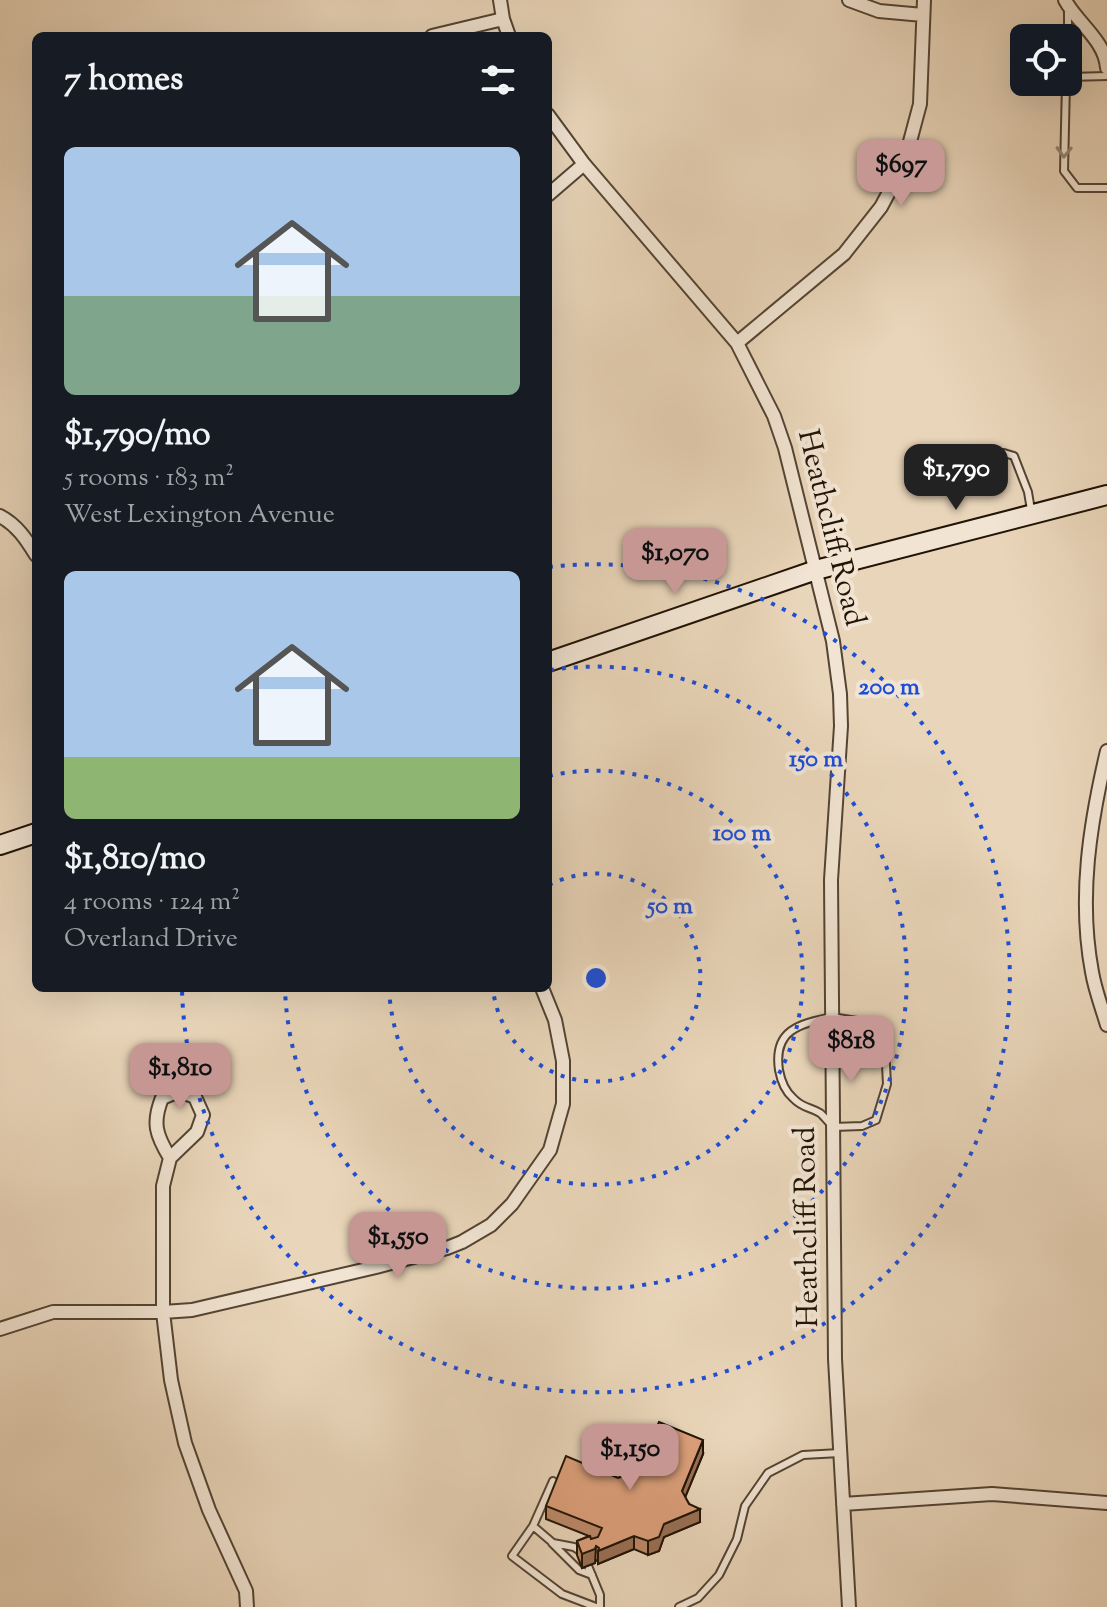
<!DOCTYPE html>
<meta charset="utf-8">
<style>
body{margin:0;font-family:"Sorts Mill Goudy",serif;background:#242831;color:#f1f3f6;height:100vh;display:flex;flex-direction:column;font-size:30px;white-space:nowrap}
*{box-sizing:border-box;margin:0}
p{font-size:26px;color:#9ea1a6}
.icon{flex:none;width:44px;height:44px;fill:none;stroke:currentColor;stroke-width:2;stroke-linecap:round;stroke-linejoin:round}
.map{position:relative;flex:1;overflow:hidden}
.sheet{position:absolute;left:32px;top:32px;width:520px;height:960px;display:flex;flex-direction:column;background:#171b24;border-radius:12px;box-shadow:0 8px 32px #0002}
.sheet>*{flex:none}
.tools{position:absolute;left:1010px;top:24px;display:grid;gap:16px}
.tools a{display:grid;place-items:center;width:72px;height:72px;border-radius:12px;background:#171b24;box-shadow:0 8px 32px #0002;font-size:40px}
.price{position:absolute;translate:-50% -68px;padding:0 18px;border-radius:16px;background:#c59692;color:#111;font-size:26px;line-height:52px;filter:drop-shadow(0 2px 4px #0008)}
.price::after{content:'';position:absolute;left:50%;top:48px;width:24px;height:18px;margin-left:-12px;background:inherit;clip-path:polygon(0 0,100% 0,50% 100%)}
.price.current{background:#222;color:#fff}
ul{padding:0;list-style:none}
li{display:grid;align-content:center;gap:16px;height:424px;padding:0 32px}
li span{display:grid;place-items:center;height:248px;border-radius:12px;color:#555}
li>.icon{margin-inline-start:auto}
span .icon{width:144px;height:144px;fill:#fffc;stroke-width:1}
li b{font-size:34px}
h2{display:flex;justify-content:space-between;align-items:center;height:96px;padding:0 32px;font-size:34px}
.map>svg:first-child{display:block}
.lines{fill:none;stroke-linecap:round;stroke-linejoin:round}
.lane-casing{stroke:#534433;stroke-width:10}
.street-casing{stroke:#534433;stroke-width:16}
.secondary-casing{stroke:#211406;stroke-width:22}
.lane{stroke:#f1e4d2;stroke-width:6}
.street{stroke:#f1e4d2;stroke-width:12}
.secondary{stroke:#f1e4d2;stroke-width:18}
.wall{fill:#bd8969;stroke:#211406;stroke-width:2}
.shaded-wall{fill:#9a6f55;stroke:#211406;stroke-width:2}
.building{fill:#dc9f7a;stroke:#211406;stroke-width:2}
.oneway{stroke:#938676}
.ring{fill:none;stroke:#1d4ed8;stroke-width:4;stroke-dasharray:4 8}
.labels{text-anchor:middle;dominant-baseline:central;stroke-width:8;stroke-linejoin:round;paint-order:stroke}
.street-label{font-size:30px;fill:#211406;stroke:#f1e4d2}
.centre{fill:#1d4ed8;stroke:#f1e4d2;stroke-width:4}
.ring-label{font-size:24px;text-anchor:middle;font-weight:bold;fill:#1d4ed8;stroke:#f1e4d2;stroke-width:8;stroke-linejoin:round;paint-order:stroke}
</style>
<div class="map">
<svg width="1107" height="1607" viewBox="0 0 1107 1607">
<rect width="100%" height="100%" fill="#e9d5b9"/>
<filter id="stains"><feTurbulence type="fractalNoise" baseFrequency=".0025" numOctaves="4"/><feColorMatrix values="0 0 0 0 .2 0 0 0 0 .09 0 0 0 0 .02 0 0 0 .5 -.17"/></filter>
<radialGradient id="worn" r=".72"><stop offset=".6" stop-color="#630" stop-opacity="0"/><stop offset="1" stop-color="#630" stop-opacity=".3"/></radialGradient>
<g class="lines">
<defs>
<path id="lane" d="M1068 38V10
M1068 77 1107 76
M1066 82 1064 171 1077 188H1107
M973 458 1004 453 1014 456 1028 492 1031 510
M832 1017 863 1022 885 1047 887 1084 876 1120 862 1126 833 1127C829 1123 824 1116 820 1113 810 1107 802 1108 793 1098 785 1091 781 1081 779 1070 773 1030 799 1024 832 1017Z
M533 1526 553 1481
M552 1543 579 1570 592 1575
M583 1553 574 1547 553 1543 533 1526 512 1556 562 1594 596 1607
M588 1566 600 1595V1607
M679 1607 698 1598 719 1575 737 1539 745 1506 768 1473 803 1455 840 1453"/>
<path id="street" d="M500 0 503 19 509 36
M849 0 879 11 923 15
M1065 0C1077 23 1105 40 1107 68
M432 36 503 19
M548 115 584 164 737 343 774 416 785 448 833 641 840 694 841 726 831 880 835 1359 849 1607
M548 195 584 164
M737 343 844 254 881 207 904 164 920 104 924 0
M0 516C17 525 26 539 36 555
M1107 751C1090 823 1078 897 1092 972 1095 990 1102 1008 1107 1025
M170 1158C156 1135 152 1123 162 1098L179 1091 195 1097 203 1115 197 1132 170 1158 163 1186V1312L171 1380 185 1443 209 1510 246 1591 247 1607
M0 1329 53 1312H163L192 1310 376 1267 447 1248 462 1242 491 1225 512 1204 550 1150 563 1104V1061L555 1020 542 988
M843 1504 992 1494 1107 1503"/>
<path id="secondary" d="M548 662 816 570 1107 495
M0 845 36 833"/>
</defs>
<!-- lane casing -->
<use href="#lane" class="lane-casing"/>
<!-- street casing -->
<use href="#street" class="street-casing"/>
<!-- secondary casing -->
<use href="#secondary" class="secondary-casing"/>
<!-- lane -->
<use href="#lane" class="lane"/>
<!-- street -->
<use href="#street" class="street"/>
<!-- secondary -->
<use href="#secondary" class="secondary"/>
</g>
<!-- wall -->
<path class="wall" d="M703 1454 685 1497 700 1522 664 1537 659 1551 648 1555 634 1549 598 1564V1561L596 1560 595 1563 582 1568 577 1555V1541L589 1536 546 1519V1506L618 1478Z"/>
<!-- shaded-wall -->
<path class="shaded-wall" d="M703 1440V1454L682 1505V1491Z
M700 1509V1522L664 1537 659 1551 648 1555V1541L664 1524Z
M634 1536V1549L598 1564V1551Z
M596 1546 595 1563 582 1568V1554Z"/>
<!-- building -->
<path class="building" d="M659 1422 703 1440 682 1491 689 1504 700 1509 664 1524 659 1537 648 1541 634 1536 598 1551 599 1548 596 1546 595 1549 582 1554 577 1541 590 1536 591 1539 598 1537 602 1528 546 1506 566 1456 618 1478 638 1470Z"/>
<!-- one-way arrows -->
<defs><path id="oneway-chevron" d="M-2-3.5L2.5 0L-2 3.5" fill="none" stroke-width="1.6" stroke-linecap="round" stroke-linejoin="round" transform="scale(2)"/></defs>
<use class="oneway" href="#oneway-chevron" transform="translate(1064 152) rotate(92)"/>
<!-- distance rings -->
<g class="ring">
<path d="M549 885A104 104 0 1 1 493 989"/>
<path d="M549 776A207 207 0 1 1 389 989"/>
<path d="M550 670A311 311 0 1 1 285 989"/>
<path d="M549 567A414 414 0 1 1 182 989"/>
</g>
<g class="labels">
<!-- street labels -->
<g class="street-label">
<text transform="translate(830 528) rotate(76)">Heathcliff Road</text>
<text transform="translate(808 1227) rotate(-91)">Heathcliff Road</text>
</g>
</g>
<circle cx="596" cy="978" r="12" class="centre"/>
<g class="ring-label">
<text x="889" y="694">200 m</text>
<text x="816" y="766">150 m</text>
<text x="742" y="840">100 m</text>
<text x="670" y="913">50 m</text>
</g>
<rect width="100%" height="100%" filter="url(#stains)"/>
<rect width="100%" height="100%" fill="url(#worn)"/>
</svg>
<div class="tools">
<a><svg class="icon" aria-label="locate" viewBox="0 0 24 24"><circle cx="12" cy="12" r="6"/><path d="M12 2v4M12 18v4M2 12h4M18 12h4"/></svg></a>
</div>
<b class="price" style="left:901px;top:208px">$697</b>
<b class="price current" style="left:956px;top:512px">$1,790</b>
<b class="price" style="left:675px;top:596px">$1,070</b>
<b class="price" style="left:851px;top:1084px">$818</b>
<b class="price" style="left:180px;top:1111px">$1,810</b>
<b class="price" style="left:398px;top:1280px">$1,550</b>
<b class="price" style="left:630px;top:1492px">$1,150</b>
<section class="sheet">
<h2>7 homes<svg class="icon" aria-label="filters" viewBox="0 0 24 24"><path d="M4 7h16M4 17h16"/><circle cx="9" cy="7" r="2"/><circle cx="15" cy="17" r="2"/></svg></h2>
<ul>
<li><span style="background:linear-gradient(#a9c7e8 60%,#7fa58c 0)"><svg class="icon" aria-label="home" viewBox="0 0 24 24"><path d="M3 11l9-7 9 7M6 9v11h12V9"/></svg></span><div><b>$1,790/mo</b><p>5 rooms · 183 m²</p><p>West Lexington Avenue</p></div></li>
<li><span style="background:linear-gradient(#a9c7e8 75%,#8fb573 0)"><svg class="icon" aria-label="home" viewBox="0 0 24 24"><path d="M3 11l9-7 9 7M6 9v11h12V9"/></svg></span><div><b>$1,810/mo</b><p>4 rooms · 124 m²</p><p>Overland Drive</p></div></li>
</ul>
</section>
</div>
